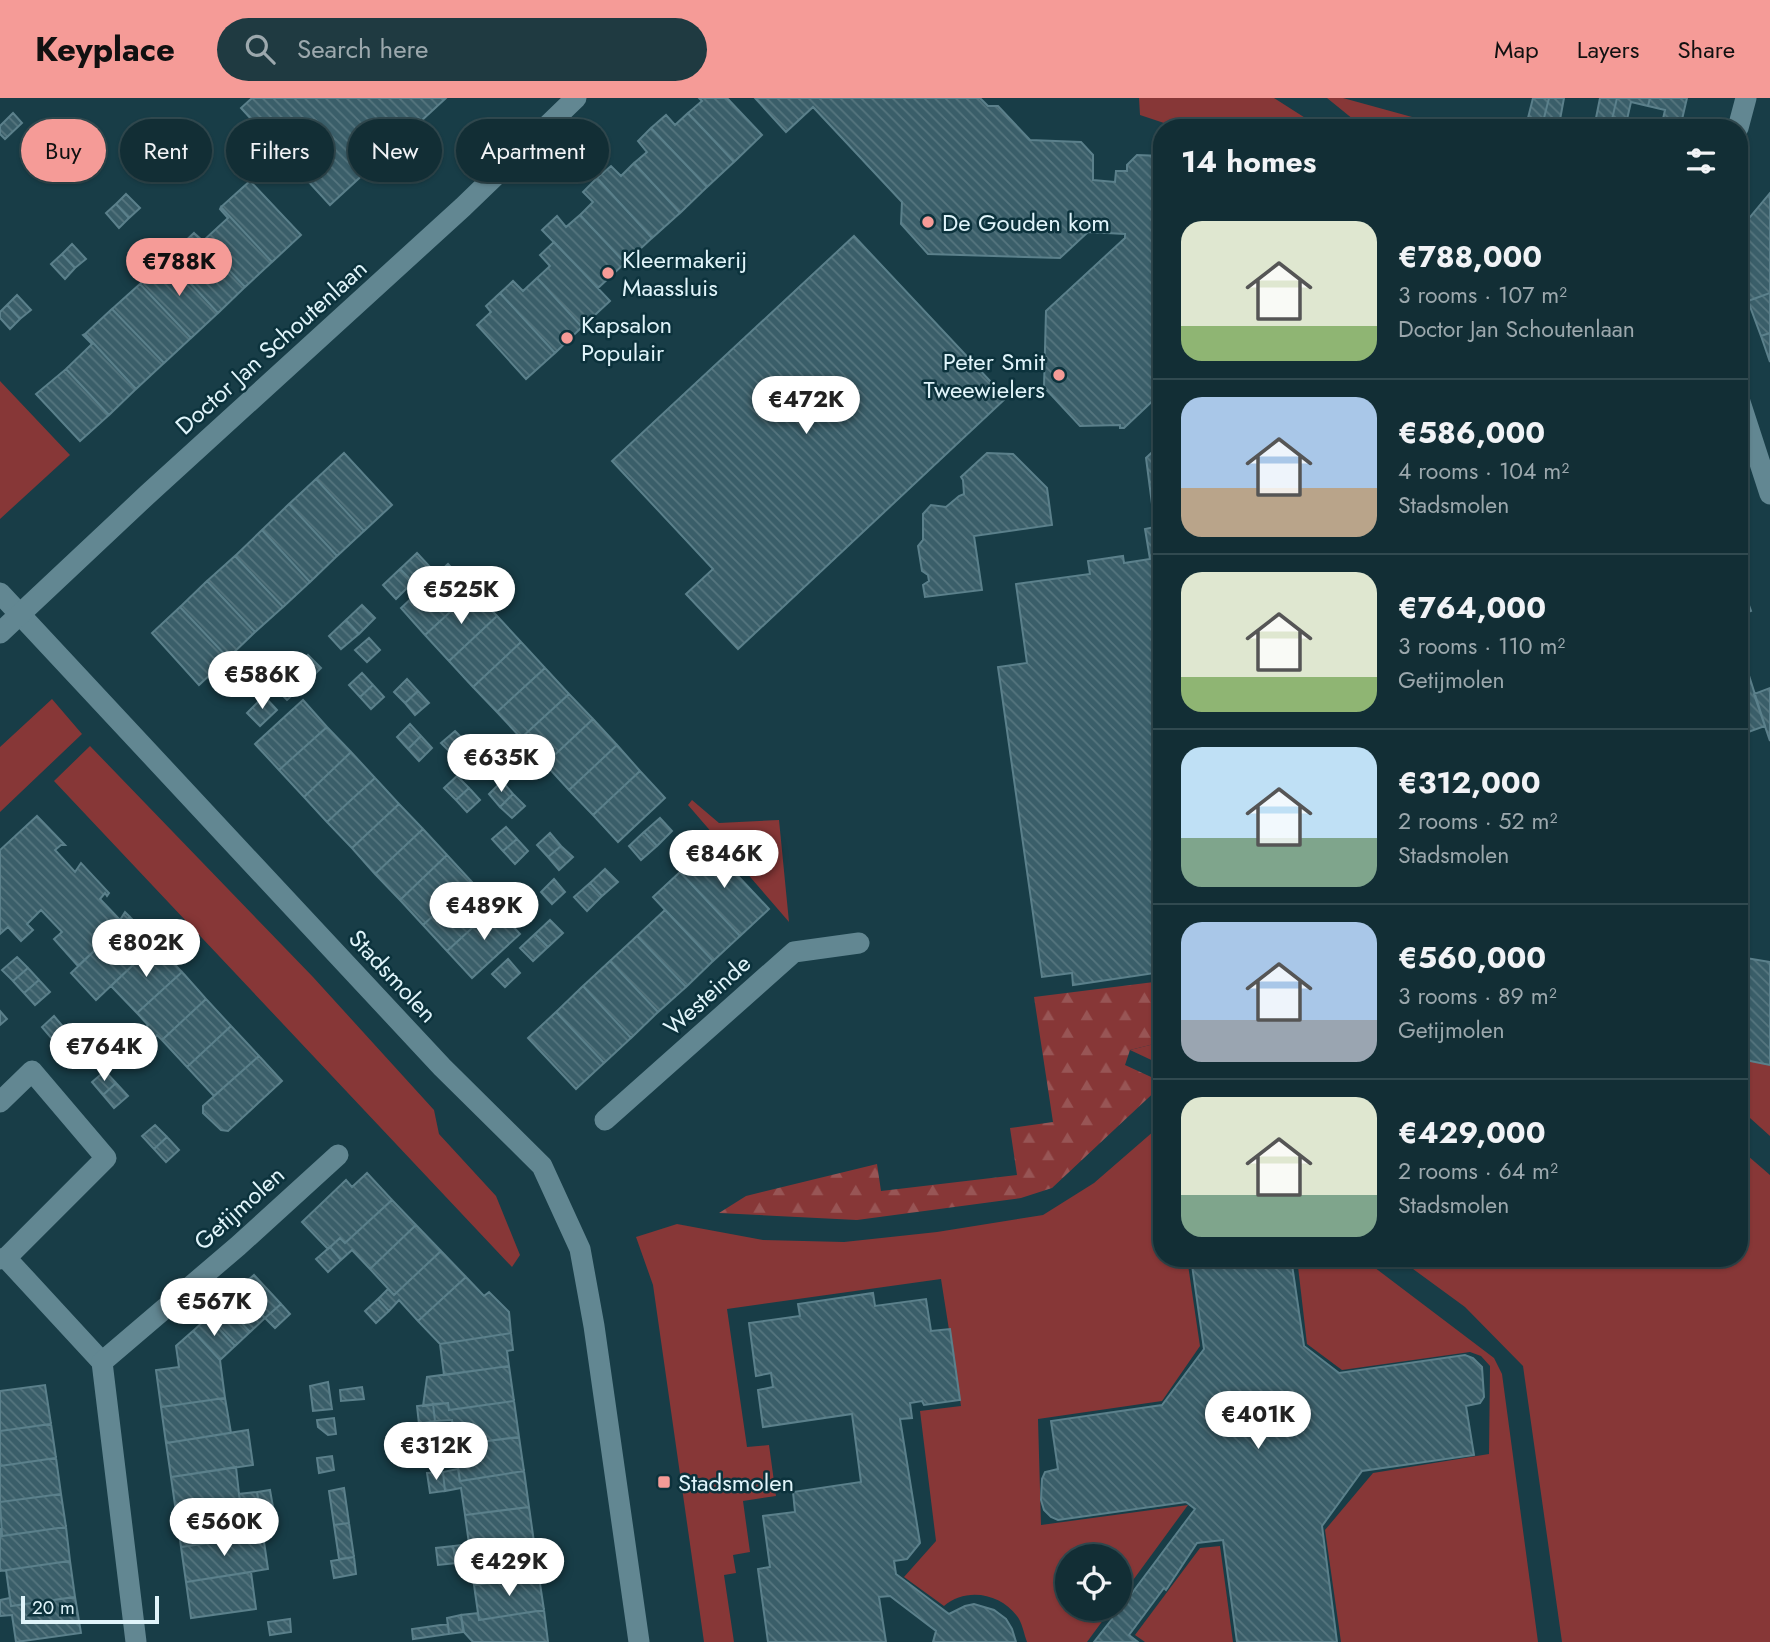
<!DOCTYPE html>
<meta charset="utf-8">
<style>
body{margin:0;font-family:Jost,sans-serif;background:#1f3a41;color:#f1f3f6;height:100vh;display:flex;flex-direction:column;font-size:26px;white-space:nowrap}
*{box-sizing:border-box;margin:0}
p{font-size:23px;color:#9ca8ad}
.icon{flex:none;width:38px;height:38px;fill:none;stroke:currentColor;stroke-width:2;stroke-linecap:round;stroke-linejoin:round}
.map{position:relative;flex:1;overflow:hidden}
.details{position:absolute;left:1153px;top:21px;width:595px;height:1148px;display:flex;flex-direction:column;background:#122e35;border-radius:28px;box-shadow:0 2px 5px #0004,0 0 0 2px #314a50}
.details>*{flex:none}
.hud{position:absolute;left:21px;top:21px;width:665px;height:63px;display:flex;gap:14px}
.buttons{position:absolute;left:1055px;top:1446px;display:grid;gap:14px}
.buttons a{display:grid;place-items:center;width:77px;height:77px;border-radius:50%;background:#122e35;box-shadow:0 2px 5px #0004,0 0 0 2px #314a50;font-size:35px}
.scale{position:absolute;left:21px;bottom:18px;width:138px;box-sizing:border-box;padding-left:7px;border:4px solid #e0f4fa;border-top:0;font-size:19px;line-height:24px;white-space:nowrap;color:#e0f4fa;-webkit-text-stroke:5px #0c323c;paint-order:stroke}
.price{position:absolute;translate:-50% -60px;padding:0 16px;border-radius:24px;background:#fff;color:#222;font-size:23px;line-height:46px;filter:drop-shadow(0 2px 4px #0008)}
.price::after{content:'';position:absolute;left:50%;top:42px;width:21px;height:16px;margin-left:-10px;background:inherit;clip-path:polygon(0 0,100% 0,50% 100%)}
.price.selected{background:#f59b97;color:#111}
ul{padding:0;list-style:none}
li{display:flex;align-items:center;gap:21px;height:175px;padding:0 28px}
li+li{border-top:2px solid #314a50}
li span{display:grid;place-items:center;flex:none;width:196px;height:140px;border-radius:21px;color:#555}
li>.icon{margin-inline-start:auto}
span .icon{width:84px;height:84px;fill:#fffc;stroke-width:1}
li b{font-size:30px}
h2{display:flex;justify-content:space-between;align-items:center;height:84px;padding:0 28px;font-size:30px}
.pill{padding:0 24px;border-radius:32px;background:#122e35;box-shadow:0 2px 5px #0004,0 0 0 2px #314a50;font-size:24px;line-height:63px}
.pill.selected{background:#f59b97;color:#111}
header{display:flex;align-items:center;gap:42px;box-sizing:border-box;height:98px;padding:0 35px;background:#f59b97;color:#111}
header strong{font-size:33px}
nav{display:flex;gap:38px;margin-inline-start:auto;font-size:24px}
.search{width:490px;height:63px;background:#1f3a41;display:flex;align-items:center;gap:18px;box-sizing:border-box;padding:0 24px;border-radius:38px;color:#9ca8ad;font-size:26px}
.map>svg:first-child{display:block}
.green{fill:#873737}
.forest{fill:url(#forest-firs)}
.building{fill:url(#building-back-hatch);stroke:#5b808b;stroke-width:2}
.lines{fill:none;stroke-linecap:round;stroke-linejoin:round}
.service{stroke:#628792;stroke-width:21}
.minor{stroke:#628792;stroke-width:21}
.tertiary{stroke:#628792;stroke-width:21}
.poi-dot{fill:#f59b97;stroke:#0c323c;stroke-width:2.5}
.labels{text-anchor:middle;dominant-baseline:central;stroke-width:5;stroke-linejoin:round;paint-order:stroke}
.poi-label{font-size:24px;fill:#e0f4fa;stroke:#0c323c;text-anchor:start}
.street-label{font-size:24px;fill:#e0f4fa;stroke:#0c323c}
</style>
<header>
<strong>Keyplace</strong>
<div class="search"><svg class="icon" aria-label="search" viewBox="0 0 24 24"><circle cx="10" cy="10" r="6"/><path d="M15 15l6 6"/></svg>Search here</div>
<nav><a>Map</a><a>Layers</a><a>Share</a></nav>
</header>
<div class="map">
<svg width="1770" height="1544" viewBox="0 0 1770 1544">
<defs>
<pattern id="forest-firs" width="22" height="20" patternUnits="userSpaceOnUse" patternTransform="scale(1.75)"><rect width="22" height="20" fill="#873737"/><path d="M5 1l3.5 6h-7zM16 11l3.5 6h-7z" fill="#985555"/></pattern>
<pattern id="building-back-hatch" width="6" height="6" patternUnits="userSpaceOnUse" patternTransform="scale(1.75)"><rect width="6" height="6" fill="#3a5e69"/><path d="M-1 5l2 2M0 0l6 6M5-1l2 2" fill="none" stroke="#56767f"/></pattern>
</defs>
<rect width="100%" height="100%" fill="#183d47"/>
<!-- green -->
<path class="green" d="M1139 0H1274L1321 30H1179L1140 17Z
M1327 0H1343L1452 30H1364Z
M0 283 70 357 0 421Z
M52 601 82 636 0 714V649Z
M90 648 313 879 434 1012 439 1036 496 1098 520 1157 512 1169 54 683Z
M692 702 719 725 779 722 789 824 688 707Z
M1162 944V967L1130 952Z
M1740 961 1770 967V1038L1740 1011Z
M1162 1026V1160H1187L1200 1248 1162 1303 1038 1321 1041 1427 1188 1407 1120 1500V1458H1068V1510H1112L1087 1544H1027C1024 1536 1022 1524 1017 1518 1000 1495 966 1489 944 1508L904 1479 936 1443 920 1313 961 1308 941 1181 727 1211 747 1349 769 1347 776 1398 743 1403 750 1454 733 1457 736 1475 724 1477 734 1544H704L653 1187 636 1139 677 1126 763 1142 844 1144 937 1134 1043 1117 1094 1085Z
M1740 1051 1770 1077V1544H1562L1523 1268 1465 1209 1398 1160H1740Z
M1297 1160H1362L1494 1260 1502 1276 1538 1544H1341L1325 1432 1373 1375 1489 1356 1490 1268 1481 1258 1470 1254 1342 1272 1307 1246Z
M1220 1448 1233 1544H1145L1135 1537 1200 1450Z"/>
<!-- forest -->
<path class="forest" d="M1162 883V944L1130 952 1125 967 1162 984V987L1052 1090 1021 1100 857 1122 719 1115 746 1098 877 1066 881 1093 1017 1077 1010 1030 1053 1024 1034 899Z"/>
<!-- building -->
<path class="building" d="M252 0H446L330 107 241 10Z
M699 0H727L762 37 734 64 688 15 702 3Z
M755 0H980L988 8H998L1030 42 1081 44 1093 57V82L1115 84 1116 73H1127V67L1137 57 1162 58V294L1124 330H1120V327L1080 328 1044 289 1046 213 1125 140V136L1088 134 1060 160 928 156 901 126 902 104 813 9 786 34Z
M1533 0H1549L1543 24 1528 20Z
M1549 0H1564L1559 27 1543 24Z
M1600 0H1617L1610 30H1594Z
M1617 0H1650L1648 8 1631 4 1625 30H1610Z
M1650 0H1687L1680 30H1661L1665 12 1648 8Z
M13 15 22 25 5 41 0 36V28Z
M688 15 734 64 707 89 651 30 666 17 675 27Z
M651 30 707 89 680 115 634 65 647 54 638 43Z
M181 45 194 59 184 69 170 55Z
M170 55 184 69 173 79 160 64Z
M634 65 680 115 652 140 597 80 611 68 621 78Z
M597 80 652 140 625 165 580 117 593 104 583 94Z
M250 83 301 137 272 164 221 109Z
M1770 95V195L1748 203 1740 180V131Z
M126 96 140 110 129 120 116 106Z
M116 106 129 120 119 130 106 115Z
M221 109 272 164 245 189 194 135 203 143 228 120 220 111Z
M580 117 625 165 598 190 542 132 557 118 566 129Z
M194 135 245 189 218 215 167 160Z
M854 138 1006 300 738 551 686 496 713 471 612 363Z
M554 144 610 203 582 229 537 180 550 168 540 157Z
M72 146 86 161 75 170 62 156Z
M62 156 75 170 65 181 51 166Z
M167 160 218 215 191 240 140 186Z
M537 180 582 229 555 255 500 195 513 183 523 193Z
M140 186 191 240 164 265 112 211Z
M500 195 555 255 526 281 477 227 491 214 486 208Z
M1770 195V235L1761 238 1748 203Z
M17 197 31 212 20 221 7 207Z
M7 207 20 221 10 231 0 220V214Z
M112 211 164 265 136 291 85 236Z
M1770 235V264L1761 238Z
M85 236 136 291 109 317 66 271 92 246 83 237Z
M66 271 109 317 80 343 36 296Z
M1162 345V874L1073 887 1072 875 1042 879 998 569 1027 565 1016 486 1090 476 1088 463 1123 458 1124 465 1150 461 1145 431 1155 429 1146 360Z
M344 355 392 407 364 433 316 381Z
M987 355 1013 356 1047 390 1052 427 974 438 982 492 925 499 923 487 929 483 928 477 922 473 918 448 923 442V416L931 407 946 409 959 398 964 396 963 382 961 379Z
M316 381 364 433 337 458 289 406Z
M289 406 337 458 310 484 262 432Z
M262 432 310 484 283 509 235 458Z
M417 455 430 469 413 484 400 471Z
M235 458 283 509 255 534 207 483Z
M448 466 473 493 425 537 401 510Z
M400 471 413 484 396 501 383 487Z
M207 483 255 534 228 560 180 509Z
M473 493 497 518 449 563 425 537Z
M1746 499 1751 513 1740 517V501Z
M362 507 375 520 359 536 346 522Z
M180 509 228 560 199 587 152 535Z
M497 518 521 544 473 589 449 563Z
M346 522 359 536 341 551 329 538Z
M369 540 380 552 367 564 355 552Z
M521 544 545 570 497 614 473 589Z
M308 557 321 570 304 587 291 573Z
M1745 565 1765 628 1740 637V567Z
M545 570 569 596 521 640 497 614Z
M291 573 304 587 287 602 274 589Z
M362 575 373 587 360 599 349 587Z
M407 581 418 593 405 605 394 594Z
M373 587 384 599 371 611 360 599Z
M1770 590V643L1754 596Z
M418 593 429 605 415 617 405 605Z
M569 596 593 621 545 666 521 640Z
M264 598 277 612 260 628 247 615Z
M303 602 327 629 279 672 255 646Z
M593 621 617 647 569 692 545 666Z
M410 626 421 638 408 651 397 639Z
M327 629 351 654 304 699 279 672Z
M455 633 466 644 453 657 441 645Z
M421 638 432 650 419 663 408 651Z
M466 644 477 656 464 669 453 657Z
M617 647 640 673 593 717 569 692Z
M351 654 375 680 327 724 304 699Z
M640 673 665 700 618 744 593 717Z
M457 678 469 690 456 702 444 690Z
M375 680 399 706 352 750 327 724Z
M502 683 513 696 500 709 489 696Z
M469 690 480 702 467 714 456 702Z
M513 696 525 708 512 720 500 709Z
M399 706 423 731 375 776 352 750Z
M37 718 65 747H61L55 752 75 774 81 765 109 795 107 798 105 795 100 801 120 822 125 814 130 819 78 868 54 841 62 834 41 812 27 826 33 832 21 843 8 829 0 836V752Z
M660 720 672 733 657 748 644 734Z
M506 729 517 741 503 753 492 741Z
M423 731 447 757 400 802 375 776Z
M644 734 657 748 641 762 629 748Z
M550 735 561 748 548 759 537 747Z
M517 741 528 753 515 766 503 753Z
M709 747 769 811 740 838 680 774Z
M561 748 573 759 559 772 548 759Z
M447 757 471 783 423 827 400 802Z
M605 771 618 784 602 798 590 785Z
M680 774 740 838 713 863 653 799Z
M554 781 565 794 552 806 541 794Z
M471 783 495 809 447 853 423 827Z
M590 785 602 798 587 813 574 799Z
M495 809 520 836 472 880 447 853Z
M665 812 713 863 686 889 637 838Z
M130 819 155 846 96 902 71 875Z
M550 822 563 835 548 849 535 836Z
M535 836 548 849 533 863 520 850Z
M637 838 686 889 658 914 610 863Z
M155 846 182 874 137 915 111 888Z
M17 859 28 870 13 883 2 872Z
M1740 859 1770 864V967L1740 961Z
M508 861 520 875 505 889 492 876Z
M610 863 658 914 631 940 583 888Z
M28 870 39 882 24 895 13 883Z
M182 874 206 901 162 942 157 937 149 944 140 935 148 927 137 915Z
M39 882 50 894 35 907 24 895Z
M583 888 631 940 604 965 556 914Z
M206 901 231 928 187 969 162 942Z
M0 913 7 921 0 927Z
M556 914 604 965 576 991 528 940Z
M54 918 65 931 53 942 42 929Z
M231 928 259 958 214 998 187 969Z
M65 931 77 942 65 954 53 942Z
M259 958 282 983 228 1033 221 1032 203 1015V1008Z
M105 973 116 985 103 997 92 984Z
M116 985 128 998 114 1010 103 997Z
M155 1027 167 1039 154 1051 142 1038Z
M167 1039 179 1052 166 1064 154 1051Z
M367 1075 392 1102 345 1145 340 1140 328 1151 302 1124 346 1082 352 1089Z
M392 1102 416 1127 370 1171 352 1152 341 1162 330 1149 340 1140 345 1145Z
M416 1127 441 1153 394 1197 370 1171Z
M330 1149 341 1162 328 1174 316 1161Z
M441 1153 466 1179 418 1223 399 1202 389 1213 378 1201 388 1191 394 1197Z
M1191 1160H1291L1304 1248 1339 1275 1465 1257 1473 1260 1482 1269 1484 1299 1480 1305 1466 1308 1474 1357 1362 1373 1322 1428 1337 1544H1237L1223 1442 1197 1445 1166 1492 1164 1490 1129 1537 1138 1544H1094L1112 1521 1110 1519 1116 1510H1120V1505L1126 1496 1129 1499 1195 1411 1186 1404 1065 1421 1058 1422 1051 1419 1044 1412 1041 1402 1042 1381 1045 1374 1058 1371 1051 1323 1162 1307 1204 1251Z
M254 1177 281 1206 265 1220 238 1191Z
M466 1179 484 1198 489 1194 509 1214 511 1235 440 1246 418 1223Z
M238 1191 265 1220 250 1234 223 1205Z
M873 1195 875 1208 926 1201 931 1233 950 1231 960 1302 924 1307 922 1303 910 1305 912 1320 900 1321 920 1445 907 1461 894 1463 896 1476 949 1516 965 1508 974 1506 994 1512 1006 1521 1012 1531 1016 1544H933L936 1533 890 1498 879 1499 886 1544H768L758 1471 770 1469 763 1418 795 1414 793 1394 861 1384 852 1316 763 1329 758 1292 773 1289 771 1275 756 1278 749 1225 800 1218 798 1206Z
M378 1201 389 1213 376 1225 365 1213Z
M223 1205 250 1234 235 1248 208 1219Z
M281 1206 290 1216 275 1230 265 1220Z
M208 1219 235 1248 220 1262 193 1233Z
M193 1233 220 1262 225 1300 161 1309 156 1272 179 1269 176 1248Z
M511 1235 513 1252 507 1253 509 1268 444 1277 440 1246Z
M509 1268 514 1303 449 1312 448 1305 423 1308 427 1279Z
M328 1284 332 1311 313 1313 310 1288Z
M45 1287 51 1326 0 1333V1293Z
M362 1289 364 1301 341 1303 340 1292Z
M225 1300 231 1335 166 1345 161 1309Z
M514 1303 519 1339 455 1347 452 1322 435 1323 433 1306 448 1305 449 1312Z
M433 1306 435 1323 419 1326 417 1308Z
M334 1320 336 1336 328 1337 318 1329 317 1322Z
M51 1326 56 1360 0 1368V1333Z
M248 1332 253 1367 171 1379 166 1345Z
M519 1339 524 1373 460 1383 455 1347Z
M332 1358 334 1372 319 1375 317 1360Z
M56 1360 61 1396 0 1404V1368Z
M236 1369 240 1405 176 1414 171 1379Z
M458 1371 460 1383 524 1373 529 1409 465 1417 461 1390 445 1393 443 1374Z
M443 1374 445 1393 430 1395 427 1375Z
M344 1390 349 1425 334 1427 329 1393Z
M270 1392 273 1409 260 1411 257 1394Z
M257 1394 259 1410 242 1413 239 1396Z
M61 1396 66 1429 2 1438 0 1404Z
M240 1405 242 1413 259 1410 263 1437 181 1449 176 1414Z
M529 1409 534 1444 470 1453 465 1417Z
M349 1425 354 1459 339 1461 334 1427Z
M66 1429 70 1463 0 1473V1430L2 1438Z
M263 1437 268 1471 186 1484 181 1449Z
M534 1444 539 1479 474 1487 471 1462 456 1465 453 1448 469 1446 470 1453Z
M453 1448 456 1465 438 1467 436 1450Z
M354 1459 356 1476 334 1480 331 1463Z
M70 1463 75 1499 11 1508 6 1472Z
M251 1474 256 1511 191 1520 186 1484Z
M539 1479 544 1512 479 1522 474 1487Z
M75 1499 81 1535 16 1544 12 1517 0 1518V1502L10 1500 11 1508Z
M544 1512 548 1544H473L463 1533 461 1517 478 1515 479 1522Z
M461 1517 464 1534 449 1536 447 1520Z
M290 1521 291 1534 270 1537 268 1524Z
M448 1526 449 1536 413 1541 412 1531Z"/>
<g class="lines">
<!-- service -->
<path class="service" d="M0 1004 32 973 106 1060 6 1160 0 1161
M6 1160 102 1264"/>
<!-- minor -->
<path class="minor" d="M1738 30 1746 0
M1740 304 1770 396
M0 495 442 969 542 1068 580 1151 594 1228 639 1544
M605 1022 794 854 859 845
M136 1544 102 1264 238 1148 338 1057"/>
<!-- tertiary -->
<path class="tertiary" d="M0 535 148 396 463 109 576 0"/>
</g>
<!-- markers -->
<g class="poi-dot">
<circle cx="928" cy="124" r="7"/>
<circle cx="608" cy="175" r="7"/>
<circle cx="567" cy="240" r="7"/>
<circle cx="1059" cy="277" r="7"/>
<rect x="657" y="1377" width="14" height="14" rx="3.5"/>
</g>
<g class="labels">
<!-- poi labels -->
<g class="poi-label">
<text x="942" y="124">De Gouden kom</text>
<text x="622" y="161">Kleermakerij<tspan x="622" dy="28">Maassluis</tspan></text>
<text x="581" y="226">Kapsalon<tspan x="581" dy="28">Populair</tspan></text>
<text x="1045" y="263" text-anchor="end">Peter Smit<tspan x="1045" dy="28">Tweewielers</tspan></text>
<text x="678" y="1384">Stadsmolen</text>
</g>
<!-- street labels -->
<g class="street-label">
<text transform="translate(271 249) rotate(-42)">Doctor Jan Schoutenlaan</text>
<text transform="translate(393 878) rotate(47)">Stadsmolen</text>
<text transform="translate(707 897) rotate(-42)">Westeinde</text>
<text transform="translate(239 1110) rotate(-42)">Getijmolen</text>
</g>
</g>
</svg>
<div class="buttons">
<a><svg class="icon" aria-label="locate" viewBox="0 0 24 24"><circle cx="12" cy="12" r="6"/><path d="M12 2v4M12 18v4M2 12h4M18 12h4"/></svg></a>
</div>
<div class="scale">20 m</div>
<b class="price selected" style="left:179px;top:200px">€788K</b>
<b class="price" style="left:806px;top:338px">€472K</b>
<b class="price" style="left:461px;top:528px">€525K</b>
<b class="price" style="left:262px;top:613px">€586K</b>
<b class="price" style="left:501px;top:696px">€635K</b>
<b class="price" style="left:724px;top:792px">€846K</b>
<b class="price" style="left:484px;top:844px">€489K</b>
<b class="price" style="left:146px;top:881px">€802K</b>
<b class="price" style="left:104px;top:985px">€764K</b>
<b class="price" style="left:214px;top:1240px">€567K</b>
<b class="price" style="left:1258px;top:1353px">€401K</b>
<b class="price" style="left:436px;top:1384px">€312K</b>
<b class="price" style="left:224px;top:1460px">€560K</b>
<b class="price" style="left:509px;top:1500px">€429K</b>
<div class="hud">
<a class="pill selected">Buy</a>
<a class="pill">Rent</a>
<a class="pill">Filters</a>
<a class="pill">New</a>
<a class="pill">Apartment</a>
</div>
<section class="details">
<h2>14 homes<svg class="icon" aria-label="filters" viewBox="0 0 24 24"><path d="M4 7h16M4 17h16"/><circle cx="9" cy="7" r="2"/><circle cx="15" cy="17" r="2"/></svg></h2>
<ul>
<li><span style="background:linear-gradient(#dfe7d0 75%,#8fb573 0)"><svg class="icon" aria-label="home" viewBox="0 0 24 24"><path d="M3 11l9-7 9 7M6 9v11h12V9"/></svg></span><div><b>€788,000</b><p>3 rooms · 107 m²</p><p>Doctor Jan Schoutenlaan</p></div></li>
<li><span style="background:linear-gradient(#a9c7e8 65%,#b9a48a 0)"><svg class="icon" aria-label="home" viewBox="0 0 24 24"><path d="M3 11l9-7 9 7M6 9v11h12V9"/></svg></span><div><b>€586,000</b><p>4 rooms · 104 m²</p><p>Stadsmolen</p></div></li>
<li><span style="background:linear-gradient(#dfe7d0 75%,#8fb573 0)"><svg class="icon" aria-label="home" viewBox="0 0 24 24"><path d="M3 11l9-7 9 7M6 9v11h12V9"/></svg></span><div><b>€764,000</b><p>3 rooms · 110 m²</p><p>Getijmolen</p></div></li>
<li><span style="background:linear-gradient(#bfe0f5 65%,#7fa58c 0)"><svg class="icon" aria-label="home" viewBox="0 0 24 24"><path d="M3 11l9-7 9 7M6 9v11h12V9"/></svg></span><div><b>€312,000</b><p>2 rooms · 52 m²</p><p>Stadsmolen</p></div></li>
<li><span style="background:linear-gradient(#a9c7e8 70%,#9aa5b1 0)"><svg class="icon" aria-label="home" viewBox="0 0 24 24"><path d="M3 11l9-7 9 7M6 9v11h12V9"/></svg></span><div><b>€560,000</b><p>3 rooms · 89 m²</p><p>Getijmolen</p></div></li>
<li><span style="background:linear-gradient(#dfe7d0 70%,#7fa58c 0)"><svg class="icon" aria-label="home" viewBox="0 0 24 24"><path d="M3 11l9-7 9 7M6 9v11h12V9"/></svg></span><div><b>€429,000</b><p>2 rooms · 64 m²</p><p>Stadsmolen</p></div></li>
</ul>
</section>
</div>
